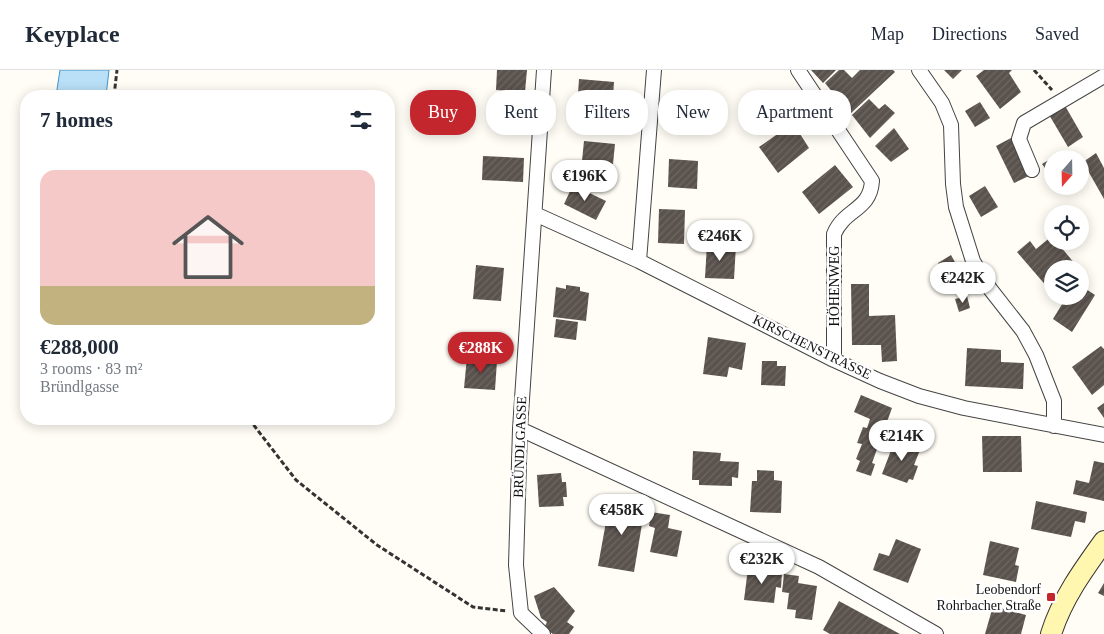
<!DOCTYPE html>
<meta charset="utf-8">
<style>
body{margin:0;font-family:"Times New Roman",serif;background:#f2f2f3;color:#1f2937;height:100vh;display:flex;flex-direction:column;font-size:19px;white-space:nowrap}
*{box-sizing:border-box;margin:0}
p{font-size:16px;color:#747a83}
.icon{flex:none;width:28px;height:28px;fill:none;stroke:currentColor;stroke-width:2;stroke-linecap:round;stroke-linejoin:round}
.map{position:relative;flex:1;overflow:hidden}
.side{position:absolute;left:20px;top:20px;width:375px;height:335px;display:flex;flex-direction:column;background:#fff;border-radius:20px;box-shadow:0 2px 12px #0003}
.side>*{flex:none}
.top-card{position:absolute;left:410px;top:20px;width:475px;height:45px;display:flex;gap:10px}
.needle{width:32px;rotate:200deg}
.fabs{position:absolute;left:1044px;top:80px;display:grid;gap:10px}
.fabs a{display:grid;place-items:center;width:45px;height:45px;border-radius:50%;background:#fff;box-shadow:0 2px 12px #0003;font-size:25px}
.price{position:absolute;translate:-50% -42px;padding:0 11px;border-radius:18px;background:#fff;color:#222;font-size:16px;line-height:32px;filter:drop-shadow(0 1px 2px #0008)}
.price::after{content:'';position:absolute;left:50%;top:30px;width:15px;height:11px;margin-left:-8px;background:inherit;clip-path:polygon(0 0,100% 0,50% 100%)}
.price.on{background:#c4262e;color:#fff}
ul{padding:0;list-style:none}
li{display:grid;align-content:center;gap:10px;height:265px;padding:0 20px}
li+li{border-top:1px solid #e0e1e3}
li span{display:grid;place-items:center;height:155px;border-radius:15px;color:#555}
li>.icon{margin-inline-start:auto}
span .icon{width:90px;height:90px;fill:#fffc;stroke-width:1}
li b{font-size:21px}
h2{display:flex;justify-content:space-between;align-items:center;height:60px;padding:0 20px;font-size:21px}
.tag{padding:0 18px;border-radius:20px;background:#fff;box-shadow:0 2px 12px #0003;font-size:18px;line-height:45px}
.tag.on{background:#c4262e;color:#fff}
header{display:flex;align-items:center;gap:30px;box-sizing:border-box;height:70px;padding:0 25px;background:#fff;border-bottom:1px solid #e0e1e3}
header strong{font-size:24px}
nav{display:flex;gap:28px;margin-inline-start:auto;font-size:18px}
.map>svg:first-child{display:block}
.water{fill:#b9e0f7;stroke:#3f96cf}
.building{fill:url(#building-hatch)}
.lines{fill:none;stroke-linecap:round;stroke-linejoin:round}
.minor-casing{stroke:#444;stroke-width:16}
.secondary-casing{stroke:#333;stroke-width:22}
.path{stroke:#333;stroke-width:3;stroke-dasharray:5 2.5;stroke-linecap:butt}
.minor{stroke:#fff;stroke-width:14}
.secondary{stroke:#fff6b0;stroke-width:20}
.poi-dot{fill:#c4262e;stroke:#fff;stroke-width:2}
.labels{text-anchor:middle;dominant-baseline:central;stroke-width:5;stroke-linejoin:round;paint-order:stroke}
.street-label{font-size:14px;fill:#111;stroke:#fff}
.poi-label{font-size:14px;fill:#111;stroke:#fff;text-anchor:end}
</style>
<header>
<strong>Keyplace</strong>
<nav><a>Map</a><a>Directions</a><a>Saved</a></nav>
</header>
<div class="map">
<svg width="1104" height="564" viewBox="0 0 1104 564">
<defs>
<pattern id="building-hatch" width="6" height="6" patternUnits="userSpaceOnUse" patternTransform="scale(1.25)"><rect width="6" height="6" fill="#5a524d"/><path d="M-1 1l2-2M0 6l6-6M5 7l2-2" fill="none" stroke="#6d6662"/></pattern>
</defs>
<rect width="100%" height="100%" fill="#fffdf5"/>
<!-- water -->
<path class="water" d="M60 0H109L106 26H56Z"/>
<!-- building -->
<path class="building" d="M497 0H527L525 22 496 20Z
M811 0H836L823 13Z
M839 0H844L852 8 860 0H893L895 2 850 44 825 13Z
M944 0H962L953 9Z
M984 0H1012L1009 3 1021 22 1000 39 976 6Z
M579 9 614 12 612 41 577 39Z
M869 29 879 39 885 34 895 43 870 68 852 45Z
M980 32 990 48 975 57 965 41Z
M1064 34 1083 67 1068 77 1048 43Z
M793 53 809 78 778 103 759 77Z
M894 58 909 79 891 92 875 76Z
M1011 68 1029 106 1014 113 996 76Z
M584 71 615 74 613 94 582 91Z
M1096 83 1104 98V129L1083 92Z
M1057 85 1060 89H1052V103L1050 105 1042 94Z
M483 86 524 88 523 112 482 110Z
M669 89 698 91 697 119 668 117Z
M835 95 853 117 819 144 802 122Z
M573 115 606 131 596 150 564 134Z
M985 116 998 137 981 147 969 126Z
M659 139 685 140 684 174 658 173Z
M1052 166V171H1056L1075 194 1070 199H1052V214L1048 218 1017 182 1030 171 1036 179Z
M707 174 736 175 734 209 705 208Z
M951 185 961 203 948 210 938 193Z
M476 195 504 198 501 231 473 229Z
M851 214H869V246L895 245 897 291 882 292 881 275H852Z
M566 215 580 217V221L589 223 586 251 553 247 556 217 566 219Z
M1080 215 1095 225 1072 262 1053 249 1067 226H1080Z
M967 226 970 238 959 242 955 229Z
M556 249 578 252 576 270 554 267Z
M708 267 746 273 742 300 729 297 727 307 703 304Z
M1101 276 1104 279V315L1092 325 1072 297Z
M967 278 1001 280V292L1024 293 1023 319 965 316Z
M467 287 497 291 495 320 464 318Z
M762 291H777V296H786L785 316 761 315Z
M861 325 892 338 872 393 875 394 871 406 856 401 860 391 856 389 862 374 857 373 863 357 867 358 870 349 854 342Z
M1104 333V348L1097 338Z
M982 366H1021L1022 402H983Z
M895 370 920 380 914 395 918 396 913 410 909 409 907 413 882 404Z
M693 381 721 383 720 391 739 392 738 408 732 407V416L699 415V410H692Z
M1094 391 1104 393V431L1073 424 1076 410 1089 413Z
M757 400 774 401V410L782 411 781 443 750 442 752 411H757Z
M561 403 562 412H566L567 427H563L564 436 539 437 537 405Z
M610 430 645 436 634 502 598 496Z
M1036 431 1087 442 1085 453 1075 451 1071 467 1031 459Z
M651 442 670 445 668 458 682 461 677 487 650 482 655 458 649 456Z
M896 469 921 479 908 513 873 500 879 483 889 486Z
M990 471 1019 478 1015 495 1019 496 1016 512 983 505Z
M748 498 782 502 781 518 776 517 774 533 744 530Z
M784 504 799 506 798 513 817 516 812 550 795 548 796 540 787 539 789 523 782 522Z
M1104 513V526L1098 523Z
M554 517 575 541 567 552 574 557 569 564H553L544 558 547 552 541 548 534 526Z
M839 531 900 564H830L823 560Z
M993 536 1026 545 1021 564H985Z"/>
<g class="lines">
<defs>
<path id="minor" d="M798 0 872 111C870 141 845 138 834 164V290
M919 0 942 33 951 55 953 114 956 137 973 191 987 215 1023 261 1036 285 1054 331V356
M1032 100 1019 69 1024 53 1104 6
M535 144 639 191 834 290 880 311 919 326 964 338 1104 365
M639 191 654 0
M520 359 819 497 936 564
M543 564 521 543 516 495 520 359 544 0"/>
<path id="secondary" d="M1051 564C1062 529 1083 500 1104 471"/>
</defs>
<!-- minor casing -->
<use href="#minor" class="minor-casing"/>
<!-- secondary casing -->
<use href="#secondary" class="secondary-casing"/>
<!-- path -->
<path class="path" d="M1034 0 1052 20
M114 26 117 0
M249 349 296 410 377 475 473 537 507 541"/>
<!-- minor -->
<use href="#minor" class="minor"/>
<!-- secondary -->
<use href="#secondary" class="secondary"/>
</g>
<!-- markers -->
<rect class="poi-dot" x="1046" y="522" width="10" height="10" rx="2.5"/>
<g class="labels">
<!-- street labels -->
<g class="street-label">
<text transform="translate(834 216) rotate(-90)">HÖHENWEG</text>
<text transform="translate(812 277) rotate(26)">KIRSCHENSTRASSE</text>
<text transform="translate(520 377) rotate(-88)">BRÜNDLGASSE</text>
</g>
<!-- poi labels -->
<g class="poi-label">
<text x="1041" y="519">Leobendorf<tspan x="1041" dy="16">Rohrbacher Straße</tspan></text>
</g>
</g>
</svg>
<div class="fabs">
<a><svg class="needle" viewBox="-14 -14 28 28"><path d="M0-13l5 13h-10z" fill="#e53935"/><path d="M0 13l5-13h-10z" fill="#747a83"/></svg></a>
<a><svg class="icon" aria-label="locate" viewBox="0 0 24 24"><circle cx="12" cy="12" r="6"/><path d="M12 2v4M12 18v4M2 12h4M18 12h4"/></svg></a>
<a><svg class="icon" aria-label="layers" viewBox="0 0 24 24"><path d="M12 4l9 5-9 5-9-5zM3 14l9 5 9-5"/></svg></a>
</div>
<b class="price" style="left:585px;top:132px">€196K</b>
<b class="price" style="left:720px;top:192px">€246K</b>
<b class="price" style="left:963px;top:234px">€242K</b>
<b class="price on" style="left:481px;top:304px">€288K</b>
<b class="price" style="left:902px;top:392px">€214K</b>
<b class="price" style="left:622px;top:466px">€458K</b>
<b class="price" style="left:762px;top:515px">€232K</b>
<div class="top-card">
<a class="tag on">Buy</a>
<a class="tag">Rent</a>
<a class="tag">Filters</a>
<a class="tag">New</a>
<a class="tag">Apartment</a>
</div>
<section class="side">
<h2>7 homes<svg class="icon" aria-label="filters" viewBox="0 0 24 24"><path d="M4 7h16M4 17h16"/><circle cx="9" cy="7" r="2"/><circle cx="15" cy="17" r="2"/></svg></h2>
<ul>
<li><span style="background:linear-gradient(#f6c9c9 75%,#c2b280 0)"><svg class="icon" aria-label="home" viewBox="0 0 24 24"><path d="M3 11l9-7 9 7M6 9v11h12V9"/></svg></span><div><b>€288,000</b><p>3 rooms · 83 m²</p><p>Bründlgasse</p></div></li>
</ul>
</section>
</div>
